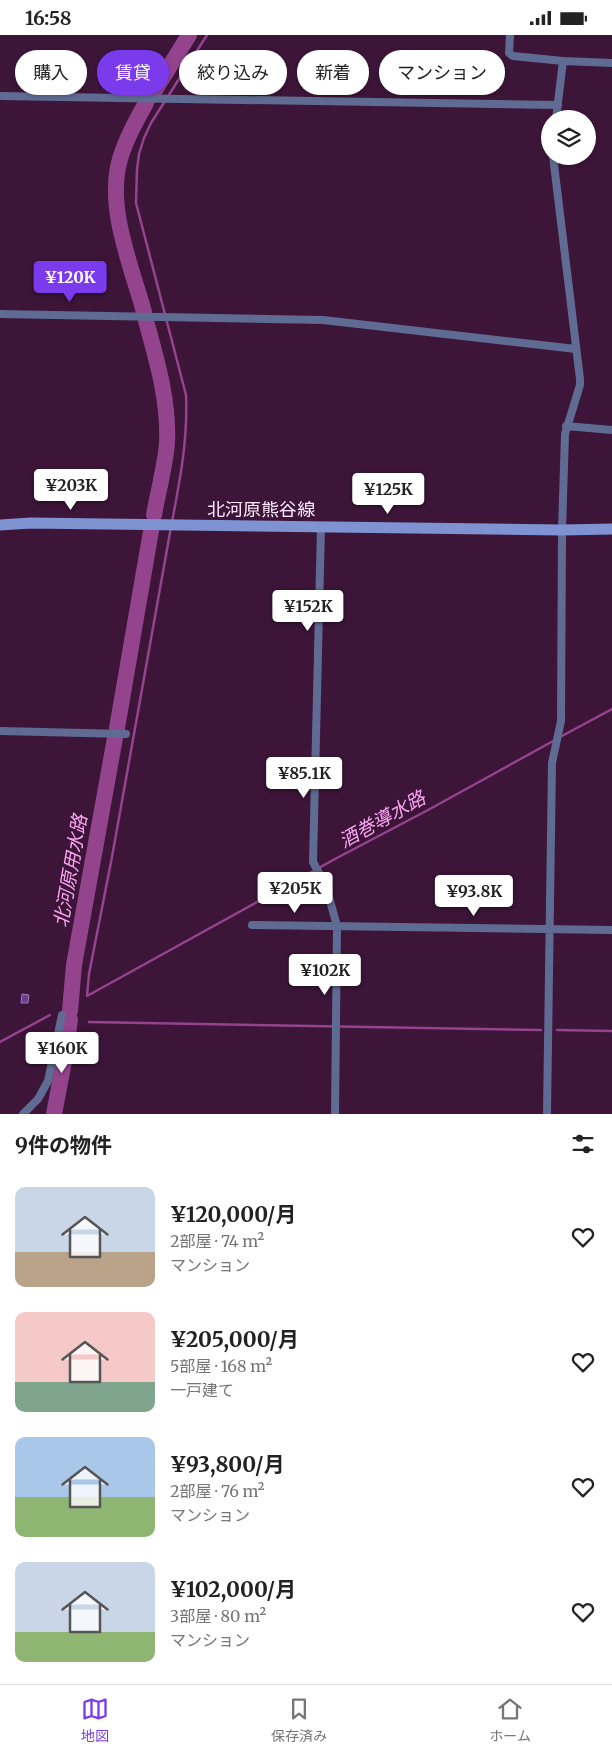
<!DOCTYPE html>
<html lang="ja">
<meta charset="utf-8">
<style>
body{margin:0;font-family:Merriweather,"Noto Sans JP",serif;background:#f6f6f6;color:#222;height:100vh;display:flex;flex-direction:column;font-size:19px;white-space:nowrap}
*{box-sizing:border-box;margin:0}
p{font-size:16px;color:#767676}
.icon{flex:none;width:28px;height:28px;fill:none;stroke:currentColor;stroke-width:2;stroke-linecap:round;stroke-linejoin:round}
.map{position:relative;height:1079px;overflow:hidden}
.details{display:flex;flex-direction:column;background:#fff;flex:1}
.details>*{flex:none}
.top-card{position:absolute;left:15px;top:15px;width:582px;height:45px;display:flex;gap:10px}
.tools{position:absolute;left:541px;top:75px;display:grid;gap:10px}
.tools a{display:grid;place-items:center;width:55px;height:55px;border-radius:50%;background:#fff;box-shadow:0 1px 4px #0004;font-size:25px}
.price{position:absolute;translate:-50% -42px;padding:0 11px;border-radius:5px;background:#fff;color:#222;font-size:16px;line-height:32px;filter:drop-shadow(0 1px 2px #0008)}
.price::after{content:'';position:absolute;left:50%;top:30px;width:15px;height:11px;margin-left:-8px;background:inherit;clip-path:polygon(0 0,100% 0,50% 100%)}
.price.current{background:#7c3aed;color:#fff}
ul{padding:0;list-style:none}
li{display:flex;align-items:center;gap:15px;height:125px;padding:0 15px}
li span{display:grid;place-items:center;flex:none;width:140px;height:100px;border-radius:10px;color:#555}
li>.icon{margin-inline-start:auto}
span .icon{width:60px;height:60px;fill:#fffc;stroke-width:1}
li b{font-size:21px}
h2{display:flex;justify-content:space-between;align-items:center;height:60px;padding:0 15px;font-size:21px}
.chip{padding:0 18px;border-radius:22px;background:#fff;box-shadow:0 1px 4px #0004;font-size:18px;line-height:45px}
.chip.current{background:#7c3aed;color:#fff}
.status{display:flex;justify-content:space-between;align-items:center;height:35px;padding:0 25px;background:#fff;direction:ltr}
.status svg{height:14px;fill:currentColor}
.dock{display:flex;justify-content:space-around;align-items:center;height:70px;border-top:1px solid #e0e0e0;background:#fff;font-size:14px;color:#767676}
.dock a{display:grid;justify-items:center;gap:2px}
.dock .current{color:#7c3aed}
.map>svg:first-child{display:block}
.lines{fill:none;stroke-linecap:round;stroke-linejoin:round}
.stream{stroke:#94438d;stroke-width:2.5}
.river{stroke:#94438d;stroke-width:16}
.building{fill:#703a91;stroke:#9a7daf}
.street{stroke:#5f6b93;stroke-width:8}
.secondary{stroke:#7f92d2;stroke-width:11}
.labels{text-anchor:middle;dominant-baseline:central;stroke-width:4;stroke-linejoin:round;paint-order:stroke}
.street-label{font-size:18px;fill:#fde8fa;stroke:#3c1539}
.water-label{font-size:19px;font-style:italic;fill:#f9a4f0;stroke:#3c1539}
</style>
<div class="status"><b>16:58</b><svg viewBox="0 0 49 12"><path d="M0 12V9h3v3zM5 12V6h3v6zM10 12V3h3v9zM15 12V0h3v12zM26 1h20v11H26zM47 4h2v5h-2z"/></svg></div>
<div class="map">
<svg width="612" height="1079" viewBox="0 0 612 1079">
<rect width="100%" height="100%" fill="#3c1539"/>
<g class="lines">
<!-- stream -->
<path class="stream" d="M172 487C180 445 188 404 186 360L136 168 137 135 139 119 144 103 151 88 207 0
M560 702 612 674
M87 961 89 939 112 822 171 492
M87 961 335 824 428 775 555 705
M89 987 541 995
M557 995 612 996
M0 1007 50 980"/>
<!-- river -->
<path class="river" d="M152 60 189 0
M144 277C131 230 106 172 120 124 126 104 136 86 146 68
M146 286C157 326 169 366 167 408 165 432 158 457 154 480
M117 693 151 496
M70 976 74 930 115 703
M54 1079 65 1021 70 985"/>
</g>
<!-- building -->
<path class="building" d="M22 959 29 960 28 968H21Z
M43 1007 50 1012 46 1017 39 1013Z"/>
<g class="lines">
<!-- street -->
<path class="street" d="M510 0 509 18 513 21 563 26
M0 61 558 70
M556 84 563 26 612 28
M0 279 323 285 576 314
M566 391 612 395
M321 492 313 827 326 851 337 891 335 1079
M0 696 126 699
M252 890 612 895
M23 1079 38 1064 48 1046 62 980
M547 1079 552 728 561 686 562 495 565 399 580 350V344L553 121"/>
<!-- secondary -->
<path class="secondary" d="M0 490 31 488 562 495 612 494"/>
</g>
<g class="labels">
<!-- street labels -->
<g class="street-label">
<text x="261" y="474">北河原熊谷線</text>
</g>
<!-- water labels -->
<g class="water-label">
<text transform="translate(382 784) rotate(-29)">酒巻導水路</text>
<text transform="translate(70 836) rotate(-80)">北河原用水路</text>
</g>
</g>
</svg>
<div class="tools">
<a><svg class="icon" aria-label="layers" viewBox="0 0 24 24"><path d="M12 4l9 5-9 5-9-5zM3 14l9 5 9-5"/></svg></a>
</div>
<b class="price current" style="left:70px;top:268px">¥120K</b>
<b class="price" style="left:71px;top:476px">¥203K</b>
<b class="price" style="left:388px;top:480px">¥125K</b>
<b class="price" style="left:308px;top:597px">¥152K</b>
<b class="price" style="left:304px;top:764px">¥85.1K</b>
<b class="price" style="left:295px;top:879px">¥205K</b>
<b class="price" style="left:474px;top:882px">¥93.8K</b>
<b class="price" style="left:325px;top:961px">¥102K</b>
<b class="price" style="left:62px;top:1039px">¥160K</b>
<div class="top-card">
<a class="chip">購入</a>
<a class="chip current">賃貸</a>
<a class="chip">絞り込み</a>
<a class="chip">新着</a>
<a class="chip">マンション</a>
</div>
</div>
<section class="details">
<h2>9件の物件<svg class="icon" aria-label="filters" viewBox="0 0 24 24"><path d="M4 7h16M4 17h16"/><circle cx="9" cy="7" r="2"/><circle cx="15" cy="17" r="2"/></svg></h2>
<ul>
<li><span style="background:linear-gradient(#c9d6e8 65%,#b9a48a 0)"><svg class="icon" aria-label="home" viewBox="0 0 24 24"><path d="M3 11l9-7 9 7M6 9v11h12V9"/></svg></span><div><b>¥120,000/月</b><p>2部屋 · 74 m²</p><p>マンション</p></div><svg class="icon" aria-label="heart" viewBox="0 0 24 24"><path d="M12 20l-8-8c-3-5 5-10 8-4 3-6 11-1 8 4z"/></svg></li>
<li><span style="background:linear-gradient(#f6c9c9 70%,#7fa58c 0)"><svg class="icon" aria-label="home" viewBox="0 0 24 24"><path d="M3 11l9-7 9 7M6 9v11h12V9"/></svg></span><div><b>¥205,000/月</b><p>5部屋 · 168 m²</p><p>一戸建て</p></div><svg class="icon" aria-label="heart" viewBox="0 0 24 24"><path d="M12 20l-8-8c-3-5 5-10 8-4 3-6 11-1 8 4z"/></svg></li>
<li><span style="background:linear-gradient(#a9c7e8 60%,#8fb573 0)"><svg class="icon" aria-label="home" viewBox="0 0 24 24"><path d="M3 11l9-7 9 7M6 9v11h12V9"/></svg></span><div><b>¥93,800/月</b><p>2部屋 · 76 m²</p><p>マンション</p></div><svg class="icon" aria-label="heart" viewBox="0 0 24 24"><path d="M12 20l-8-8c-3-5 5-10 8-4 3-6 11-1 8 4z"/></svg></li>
<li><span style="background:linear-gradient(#c9d6e8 70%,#8fb573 0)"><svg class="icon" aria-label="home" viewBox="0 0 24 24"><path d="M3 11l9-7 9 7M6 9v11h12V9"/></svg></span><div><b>¥102,000/月</b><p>3部屋 · 80 m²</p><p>マンション</p></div><svg class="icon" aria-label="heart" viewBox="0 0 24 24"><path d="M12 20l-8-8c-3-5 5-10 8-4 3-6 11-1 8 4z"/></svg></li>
</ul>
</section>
<nav class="dock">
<a class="current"><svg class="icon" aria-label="map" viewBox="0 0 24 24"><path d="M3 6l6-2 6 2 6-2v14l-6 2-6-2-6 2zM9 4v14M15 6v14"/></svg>地図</a>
<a><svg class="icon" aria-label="saved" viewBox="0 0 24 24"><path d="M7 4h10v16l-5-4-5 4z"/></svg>保存済み</a>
<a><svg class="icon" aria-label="home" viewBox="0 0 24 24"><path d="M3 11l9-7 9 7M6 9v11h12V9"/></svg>ホーム</a>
</nav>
